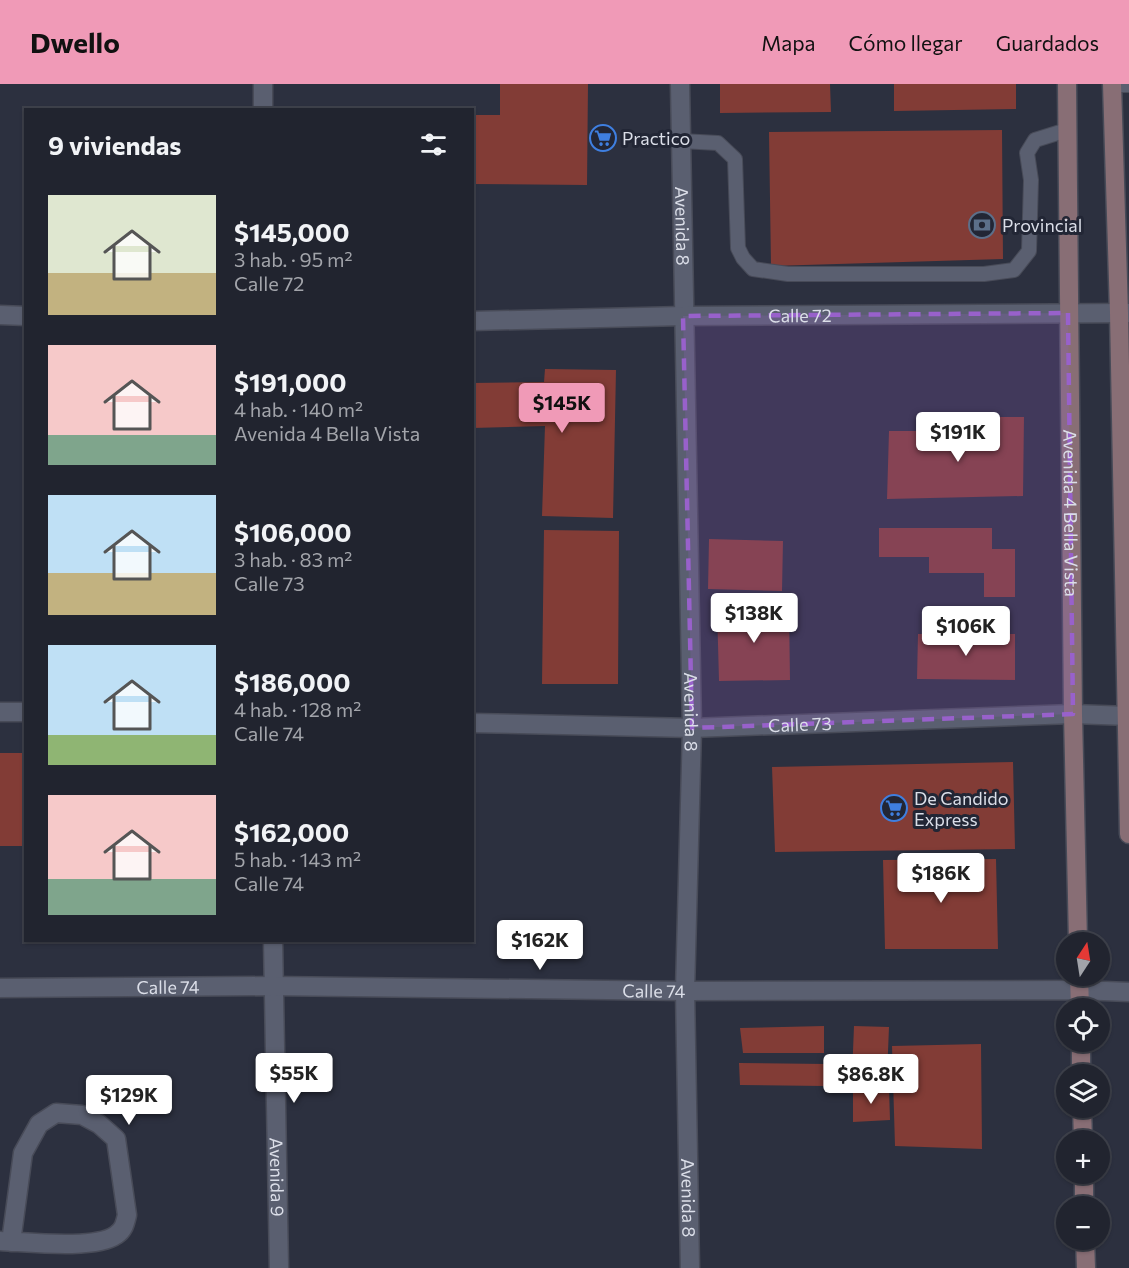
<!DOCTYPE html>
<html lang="es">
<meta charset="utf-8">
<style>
body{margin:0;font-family:Commissioner,sans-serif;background:#292c37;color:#f1f3f6;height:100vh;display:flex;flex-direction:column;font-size:22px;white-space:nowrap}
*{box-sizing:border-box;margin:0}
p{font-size:20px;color:#a2a4aa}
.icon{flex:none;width:33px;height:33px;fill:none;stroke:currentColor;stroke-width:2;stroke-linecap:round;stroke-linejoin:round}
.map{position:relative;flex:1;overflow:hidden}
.panel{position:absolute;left:24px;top:24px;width:450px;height:834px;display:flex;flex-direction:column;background:#21242f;border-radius:0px;box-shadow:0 2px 4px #0004,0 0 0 2px #3e414b}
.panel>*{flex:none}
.needle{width:39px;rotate:12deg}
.fabs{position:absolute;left:1056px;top:848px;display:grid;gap:12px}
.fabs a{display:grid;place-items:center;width:54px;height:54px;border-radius:50%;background:#21242f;box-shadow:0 2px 4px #0004,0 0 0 2px #3e414b;font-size:30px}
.price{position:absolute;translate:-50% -51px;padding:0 14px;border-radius:6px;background:#fff;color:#222;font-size:20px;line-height:39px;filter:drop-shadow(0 2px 3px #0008)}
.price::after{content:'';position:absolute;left:50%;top:36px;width:18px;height:14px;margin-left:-9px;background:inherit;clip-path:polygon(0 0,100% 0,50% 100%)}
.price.on{background:#f09ab7;color:#111}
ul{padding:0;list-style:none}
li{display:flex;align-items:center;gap:18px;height:150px;padding:0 24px}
li span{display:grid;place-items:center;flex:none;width:168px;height:120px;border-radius:0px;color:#555}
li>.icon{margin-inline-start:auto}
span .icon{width:72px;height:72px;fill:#fffc;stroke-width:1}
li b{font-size:26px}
h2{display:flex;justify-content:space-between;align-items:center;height:72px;padding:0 24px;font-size:26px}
header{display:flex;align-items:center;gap:36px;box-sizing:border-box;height:84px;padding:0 30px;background:#f09ab7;color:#111}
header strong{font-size:28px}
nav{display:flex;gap:33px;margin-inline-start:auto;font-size:21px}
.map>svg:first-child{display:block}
.building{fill:#823c36}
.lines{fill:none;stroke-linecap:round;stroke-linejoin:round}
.lane-casing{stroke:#484b58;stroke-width:16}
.street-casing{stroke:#484b58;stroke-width:21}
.secondary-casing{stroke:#484b58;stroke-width:21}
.lane{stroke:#5a5f70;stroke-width:14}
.street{stroke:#5a5f70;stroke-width:18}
.secondary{stroke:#886e75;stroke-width:18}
.marked{fill:#9861cb;fill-opacity:0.2;stroke:#9861cb;stroke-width:4.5;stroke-dasharray:12 8;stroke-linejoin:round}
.labels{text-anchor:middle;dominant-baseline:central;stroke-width:6;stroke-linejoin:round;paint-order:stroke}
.poi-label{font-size:18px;fill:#dbdee8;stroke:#222635;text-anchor:start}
.street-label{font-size:18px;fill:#dbdee8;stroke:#222635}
</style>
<header>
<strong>Dwello</strong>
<nav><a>Mapa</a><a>Cómo llegar</a><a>Guardados</a></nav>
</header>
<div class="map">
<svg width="1129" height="1184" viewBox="0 0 1129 1184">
<rect width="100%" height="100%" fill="#2c303f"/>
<!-- building -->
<path class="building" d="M500 0H588L587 101 472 100V31H500Z
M720 0H830L831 28 720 29Z
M894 0H1016V25L894 27Z
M1002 46 1003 175 771 182 769 48Z
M545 285 616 286 613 434 542 432 545 342 472 344V299L544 298Z
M995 333H1024L1023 412 887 415 889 347H994Z
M879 444H992V465H1015V513H984V489H929V473H879Z
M544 446 619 447 618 600H542Z
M709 455 783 457 782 507 708 505Z
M789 523 790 596 719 597 717 524Z
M918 550H1015V596L917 595Z
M0 669H26V762H0Z
M1013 678 1015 765 775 768 772 683Z
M996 775 998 865H885L883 776Z
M824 942V969H743L740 944Z
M854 942 889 943 887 992H852Z
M981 960 982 1065 895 1062 892 962Z
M739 979 826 980 825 1002 740 1001Z
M889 1004 890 1036 853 1038V1005Z"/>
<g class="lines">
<defs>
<path id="lane" d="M1112 1H1129
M681 57 718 59 735 75 738 164 743 174 753 185 788 190H984L1014 186 1029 167 1031 96 1027 69 1035 56 1067 46"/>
<g id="street">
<path d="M263 0V26"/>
<path id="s1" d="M680 0 692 644 685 907 690 1184"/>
<path d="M0 231 26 232"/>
<path id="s2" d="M472 237 683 232 1129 229"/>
<path d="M0 628H26"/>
<path id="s3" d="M472 639 692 644 1073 630 1129 632"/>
<path id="s4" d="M273 856 279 1184"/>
<path id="s5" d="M0 904 273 902 685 907 1079 906 1129 908"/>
<path d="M0 1157C27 1158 95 1166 116 1151 124 1146 125 1139 127 1131L116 1055 99 1040 82 1031 56 1029 39 1040 23 1069 11 1158"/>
</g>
<g id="secondary">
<path id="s6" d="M1067 0 1073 630 1078 858"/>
<path d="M1112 0 1119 229 1129 750"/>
<path d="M1079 891 1080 924"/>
<path d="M1081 957V990"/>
<path d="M1082 1023 1083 1056"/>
<path d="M1084 1089V1122"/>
<path d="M1085 1155 1086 1184"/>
</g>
</defs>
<!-- lane casing -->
<use href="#lane" class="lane-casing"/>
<!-- street casing -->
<use href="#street" class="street-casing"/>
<!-- secondary casing -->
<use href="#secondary" class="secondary-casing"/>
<!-- lane -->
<use href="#lane" class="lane"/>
<!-- street -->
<use href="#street" class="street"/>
<!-- secondary -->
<use href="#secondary" class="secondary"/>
</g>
<!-- marked area -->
<path class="marked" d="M1068 229 1073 630 692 644 683 232Z"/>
<!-- icons -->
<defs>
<symbol id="supermarket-ring" viewBox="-11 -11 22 22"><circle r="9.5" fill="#222635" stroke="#3f7fe0" stroke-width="1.5"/><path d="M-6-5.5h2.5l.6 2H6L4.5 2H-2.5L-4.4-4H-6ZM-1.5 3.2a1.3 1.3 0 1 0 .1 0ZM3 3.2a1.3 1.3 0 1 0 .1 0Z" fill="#3f7fe0"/></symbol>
<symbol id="bank-ring" viewBox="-11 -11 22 22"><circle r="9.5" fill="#222635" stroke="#5c6f8a" stroke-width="1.5"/><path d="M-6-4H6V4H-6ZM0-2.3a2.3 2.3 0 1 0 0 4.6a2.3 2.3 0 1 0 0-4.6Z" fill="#5c6f8a"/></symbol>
</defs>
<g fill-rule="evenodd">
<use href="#supermarket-ring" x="588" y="39" width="30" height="30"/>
<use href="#bank-ring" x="967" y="126" width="30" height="30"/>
<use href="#supermarket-ring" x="879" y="709" width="30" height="30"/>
</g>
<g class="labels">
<!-- poi labels -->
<g class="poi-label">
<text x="622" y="54">Practico</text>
<text x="1002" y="141">Provincial</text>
<text x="914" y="714">De Candido<tspan x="914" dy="21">Express</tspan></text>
</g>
<!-- street labels -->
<g class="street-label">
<text stroke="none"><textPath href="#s1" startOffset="142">Avenida 8</textPath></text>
<text stroke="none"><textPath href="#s2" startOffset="328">Calle 72</textPath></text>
<text stroke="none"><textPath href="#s6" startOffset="429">Avenida 4 Bella Vista</textPath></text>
<text stroke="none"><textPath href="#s1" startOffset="628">Avenida 8</textPath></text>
<text stroke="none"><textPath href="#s3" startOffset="328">Calle 73</textPath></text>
<text stroke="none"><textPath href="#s5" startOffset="168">Calle 74</textPath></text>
<text stroke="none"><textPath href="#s5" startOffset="654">Calle 74</textPath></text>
<text stroke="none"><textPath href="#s4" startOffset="237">Avenida 9</textPath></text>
<text stroke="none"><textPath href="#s1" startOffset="1114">Avenida 8</textPath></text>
</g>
</g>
</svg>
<div class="fabs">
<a><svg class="needle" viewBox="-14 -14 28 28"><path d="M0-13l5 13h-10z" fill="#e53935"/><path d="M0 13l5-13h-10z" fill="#a2a4aa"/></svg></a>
<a><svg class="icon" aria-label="locate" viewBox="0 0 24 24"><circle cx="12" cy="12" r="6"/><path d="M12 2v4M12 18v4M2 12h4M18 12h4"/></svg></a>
<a><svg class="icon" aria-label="layers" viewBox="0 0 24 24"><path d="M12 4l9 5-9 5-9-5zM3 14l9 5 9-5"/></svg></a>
<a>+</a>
<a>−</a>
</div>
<b class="price on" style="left:562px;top:350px">$145K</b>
<b class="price" style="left:958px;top:379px">$191K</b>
<b class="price" style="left:754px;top:560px">$138K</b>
<b class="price" style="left:966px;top:573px">$106K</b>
<b class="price" style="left:941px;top:820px">$186K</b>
<b class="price" style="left:540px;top:887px">$162K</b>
<b class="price" style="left:294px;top:1020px">$55K</b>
<b class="price" style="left:871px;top:1021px">$86.8K</b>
<b class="price" style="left:129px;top:1042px">$129K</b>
<section class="panel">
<h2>9 viviendas<svg class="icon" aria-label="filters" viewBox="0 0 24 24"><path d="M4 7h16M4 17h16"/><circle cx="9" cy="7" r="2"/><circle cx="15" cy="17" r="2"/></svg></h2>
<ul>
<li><span style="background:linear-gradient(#dfe7d0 65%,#c2b280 0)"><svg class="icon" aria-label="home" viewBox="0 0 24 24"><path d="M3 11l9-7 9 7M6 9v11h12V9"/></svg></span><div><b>$145,000</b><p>3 hab. · 95 m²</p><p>Calle 72</p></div></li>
<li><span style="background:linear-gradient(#f6c9c9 75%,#7fa58c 0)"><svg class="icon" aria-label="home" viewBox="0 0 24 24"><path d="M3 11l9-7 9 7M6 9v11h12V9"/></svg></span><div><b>$191,000</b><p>4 hab. · 140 m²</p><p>Avenida 4 Bella Vista</p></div></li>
<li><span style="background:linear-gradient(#bfe0f5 65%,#c2b280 0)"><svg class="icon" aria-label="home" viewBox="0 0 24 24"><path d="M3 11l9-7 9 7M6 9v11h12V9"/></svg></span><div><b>$106,000</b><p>3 hab. · 83 m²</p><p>Calle 73</p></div></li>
<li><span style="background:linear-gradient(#bfe0f5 75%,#8fb573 0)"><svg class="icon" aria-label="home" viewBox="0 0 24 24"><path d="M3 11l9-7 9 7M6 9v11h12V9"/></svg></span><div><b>$186,000</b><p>4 hab. · 128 m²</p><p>Calle 74</p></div></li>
<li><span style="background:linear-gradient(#f6c9c9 70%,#7fa58c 0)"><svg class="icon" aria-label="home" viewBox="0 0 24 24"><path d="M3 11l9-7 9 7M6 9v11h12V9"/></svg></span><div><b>$162,000</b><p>5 hab. · 143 m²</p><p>Calle 74</p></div></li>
</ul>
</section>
</div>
